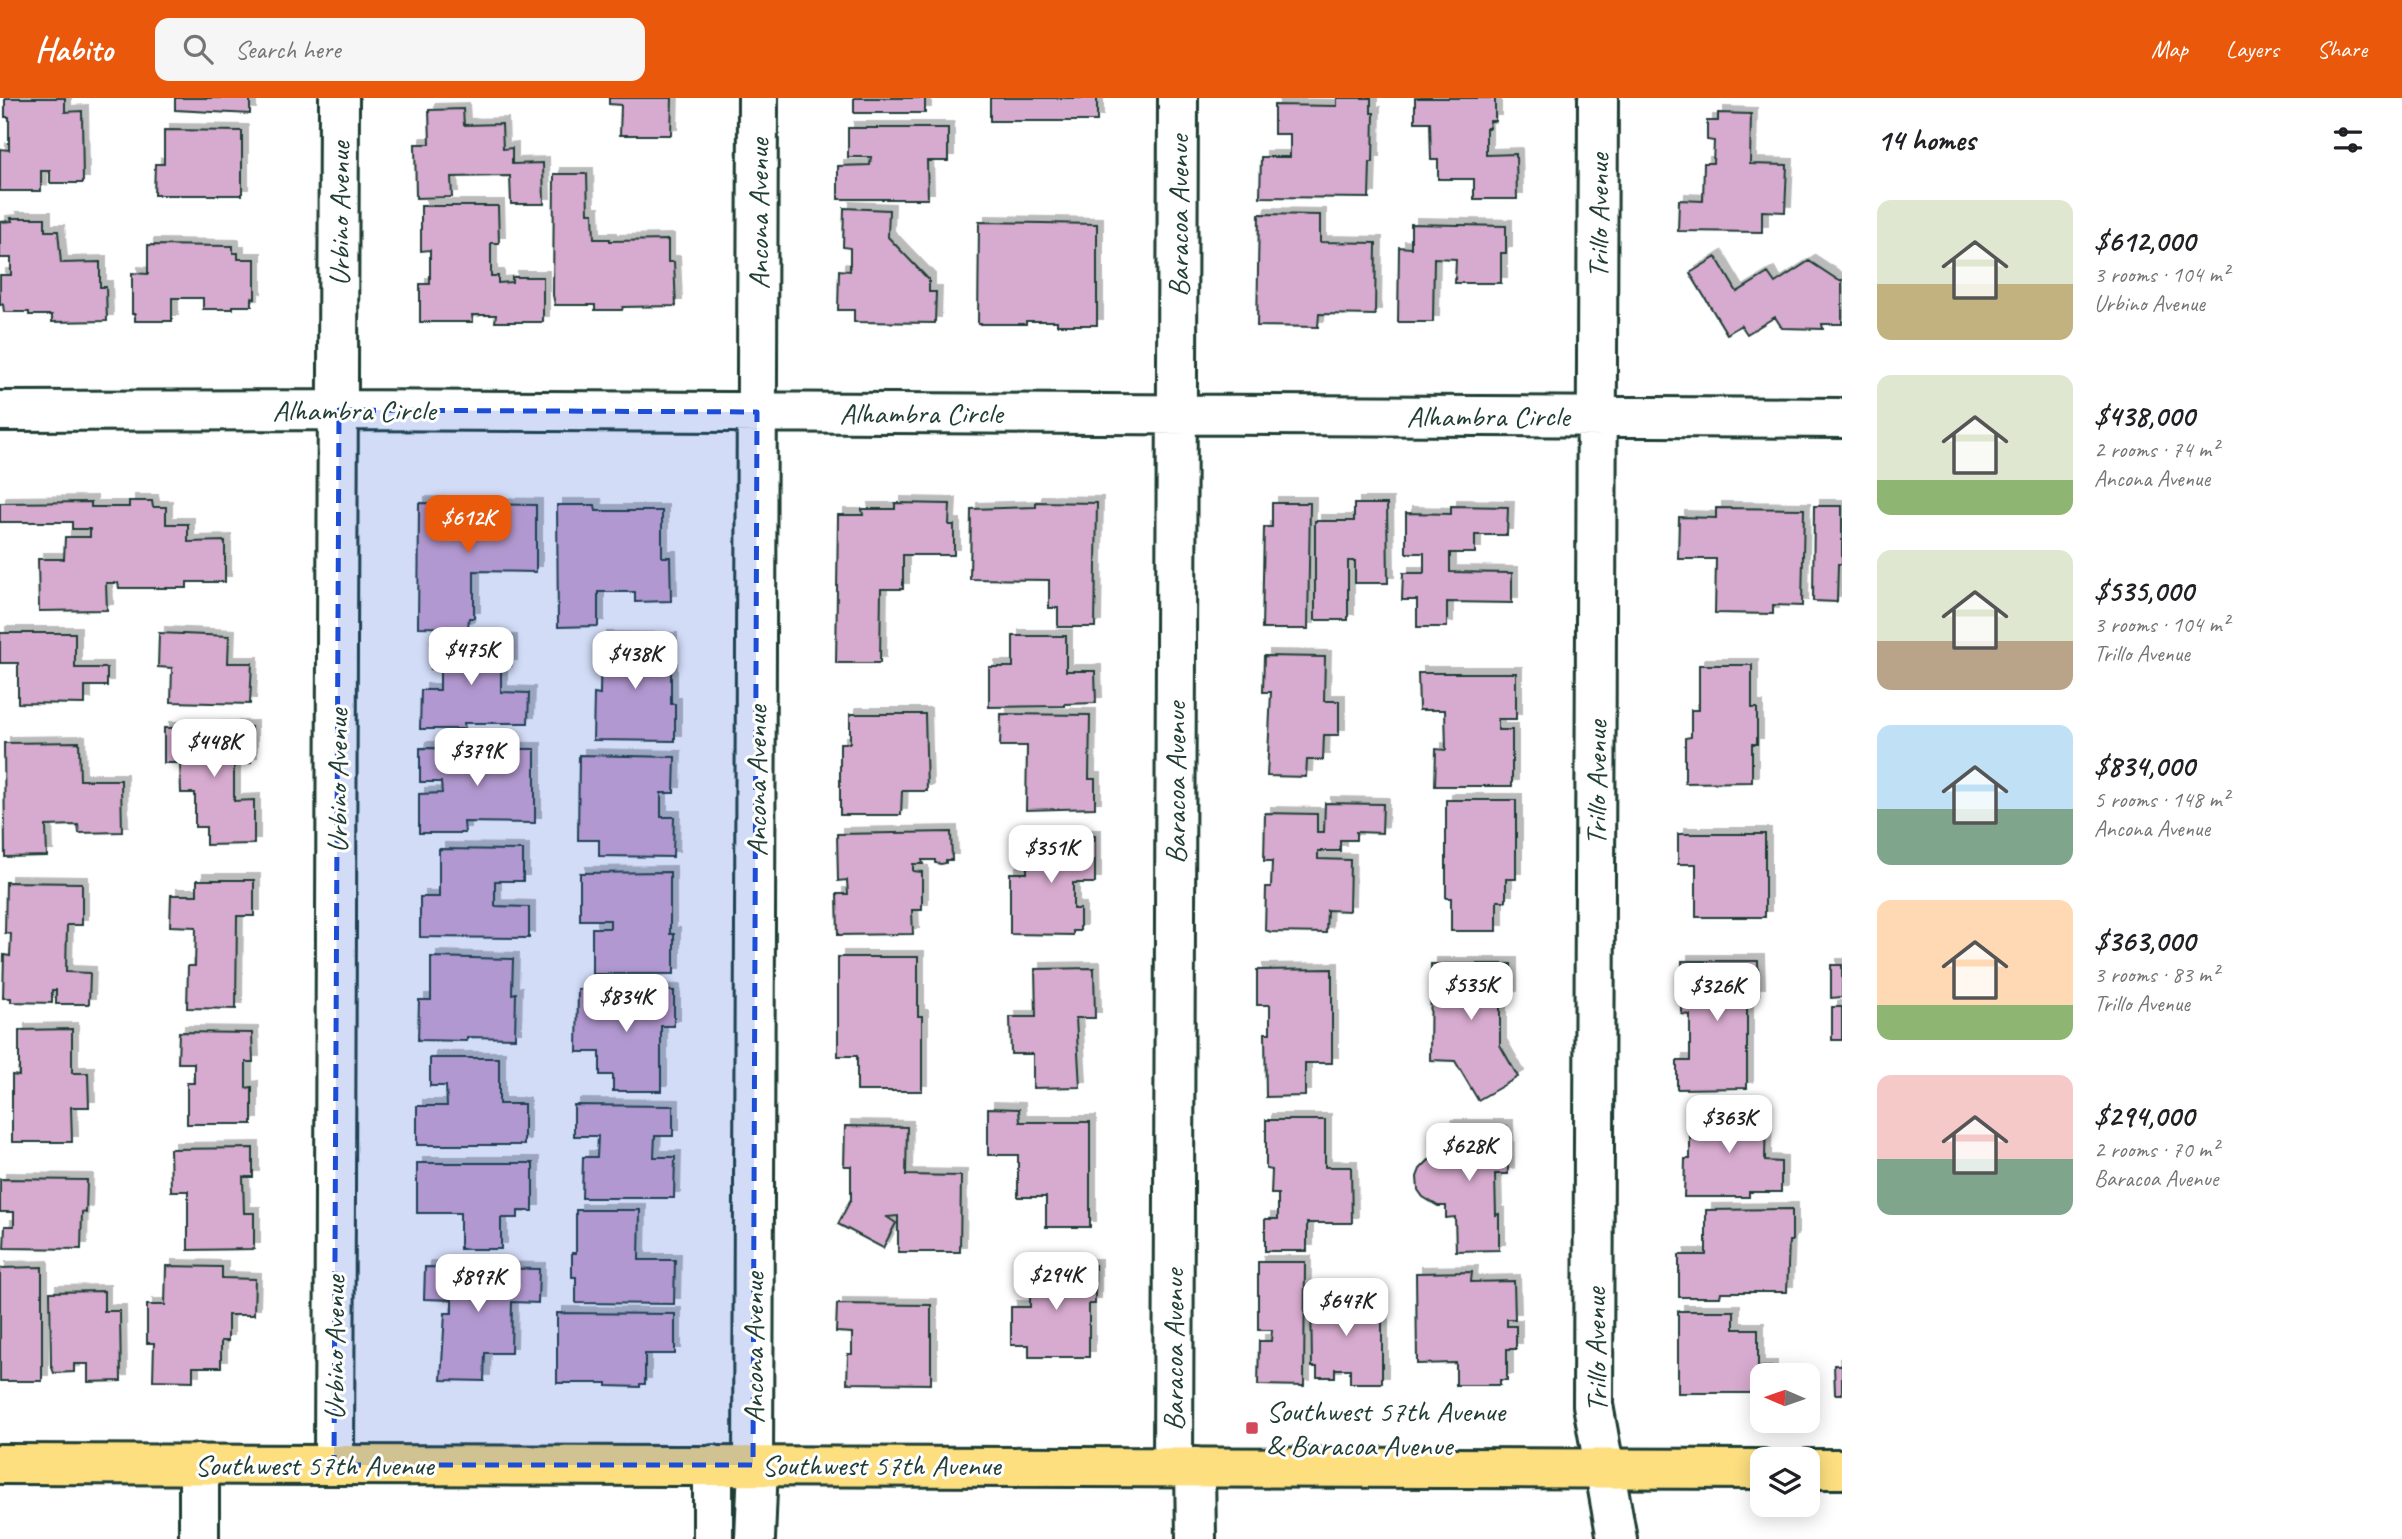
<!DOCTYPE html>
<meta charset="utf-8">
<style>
body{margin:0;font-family:Caveat,sans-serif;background:#f6f6f6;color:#202124;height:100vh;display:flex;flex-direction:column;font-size:26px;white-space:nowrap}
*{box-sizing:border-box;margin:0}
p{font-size:23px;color:#757577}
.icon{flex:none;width:38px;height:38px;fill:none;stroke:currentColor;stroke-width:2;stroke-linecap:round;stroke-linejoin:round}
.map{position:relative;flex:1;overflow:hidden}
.details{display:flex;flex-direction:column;background:#fff;width:560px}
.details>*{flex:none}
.needle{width:46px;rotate:272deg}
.fabs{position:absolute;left:1750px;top:1265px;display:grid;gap:14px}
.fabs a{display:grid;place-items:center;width:70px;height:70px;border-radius:14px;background:#fff;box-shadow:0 4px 18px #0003;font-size:35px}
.price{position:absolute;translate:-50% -60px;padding:0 16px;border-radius:14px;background:#fff;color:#222;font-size:23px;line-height:46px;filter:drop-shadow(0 2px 4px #0008)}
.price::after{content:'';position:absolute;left:50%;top:42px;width:21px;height:16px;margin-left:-10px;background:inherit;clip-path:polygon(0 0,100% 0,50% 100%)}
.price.current{background:#ea580c;color:#fff}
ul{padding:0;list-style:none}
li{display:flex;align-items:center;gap:21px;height:175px;padding:0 35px}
li span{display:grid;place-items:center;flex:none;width:196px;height:140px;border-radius:14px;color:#555}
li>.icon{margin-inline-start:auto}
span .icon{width:84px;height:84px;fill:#fffc;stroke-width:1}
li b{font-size:30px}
h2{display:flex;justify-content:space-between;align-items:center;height:84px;padding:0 35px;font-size:30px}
header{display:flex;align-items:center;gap:42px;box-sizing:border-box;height:98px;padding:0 35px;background:#ea580c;color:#fff}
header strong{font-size:33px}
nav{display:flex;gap:38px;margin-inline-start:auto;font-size:24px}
.search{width:490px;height:63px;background:#f6f6f6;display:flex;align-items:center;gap:18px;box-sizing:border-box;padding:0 24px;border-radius:14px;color:#757577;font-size:26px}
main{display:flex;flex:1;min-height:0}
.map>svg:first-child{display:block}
.building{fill:#d7abcf;stroke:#1f3d34;stroke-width:2;filter:url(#shadow)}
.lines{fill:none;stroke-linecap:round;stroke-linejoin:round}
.minor-casing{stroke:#1f3d34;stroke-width:44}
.major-casing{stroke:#1f3d34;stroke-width:44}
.minor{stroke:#fff;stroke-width:38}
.major{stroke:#fddf80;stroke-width:38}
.marked{fill:#1d4ed8;fill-opacity:0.2;stroke:#1d4ed8;stroke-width:5;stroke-dasharray:14 9;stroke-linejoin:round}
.poi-dot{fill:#d1495b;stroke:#fff;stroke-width:2.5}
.labels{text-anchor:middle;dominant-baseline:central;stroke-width:6;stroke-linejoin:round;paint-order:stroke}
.street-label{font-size:30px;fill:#1f3d34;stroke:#fff}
.poi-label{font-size:30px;fill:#1f3d34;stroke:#fff;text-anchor:start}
</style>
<header>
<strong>Habito</strong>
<div class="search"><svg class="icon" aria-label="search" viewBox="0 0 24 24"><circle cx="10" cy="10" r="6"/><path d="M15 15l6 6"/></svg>Search here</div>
<nav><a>Map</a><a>Layers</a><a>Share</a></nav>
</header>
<main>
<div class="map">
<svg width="1842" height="1441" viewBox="0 0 1842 1441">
<defs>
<filter id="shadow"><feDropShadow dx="6" dy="-6" stdDeviation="0" flood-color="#0004"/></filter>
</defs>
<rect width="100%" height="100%" fill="#fff"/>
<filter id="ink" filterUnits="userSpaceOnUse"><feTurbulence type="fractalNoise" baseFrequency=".0143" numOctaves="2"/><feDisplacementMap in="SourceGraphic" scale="14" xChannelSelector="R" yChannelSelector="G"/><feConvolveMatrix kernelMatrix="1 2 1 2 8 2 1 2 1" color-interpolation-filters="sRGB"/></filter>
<g filter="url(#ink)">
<!-- building -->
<path class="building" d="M5 0H65V14L82 13 83 85H50V73H41V93H0V51L9 52V19H5Z
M175 0H250V16L175 12Z
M609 0H672L671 37H620L621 7 609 6Z
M854 0H925V15H854Z
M990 0H1097V23H990Z
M1337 0H1371V15H1374L1373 64H1370L1369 100 1260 99 1261 59H1290V36H1274V7L1337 8Z
M1415 0H1495V23H1490L1489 30H1486V57L1516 56 1517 101H1474V81H1438V62H1431L1430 24H1415Z
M463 11 464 27 502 26 503 51 512 50V66L543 65 544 106H511L510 78 451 79 452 99 416 100 415 46H430L429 12Z
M1718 15 1751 16 1750 66 1787 67 1785 114 1762 113V134L1678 133 1679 102 1703 103 1704 65H1713L1714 43 1707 42V23H1718Z
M848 30H948V63H927L928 101H838V68L870 67 871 59H848Z
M164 32 242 33V97H154L155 66H164Z
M554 76H587L588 115H593L594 141H610V143L668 142V164H674L676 208 623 209 622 212H595V207H555L553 197Z
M421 108H498L499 145H491V178H498V185L512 184V179H543V224H495L496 217H472L473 224H420V186H430V152L421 153Z
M844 110 889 112 888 139 929 182V194H936L935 225 854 224V212H838L839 172 850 173V150L843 149Z
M1259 116 1320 117V144L1376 145 1375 217 1319 216 1318 229 1257 228Z
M11 120H45V133H58L61 165 100 164V189H106L107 223 52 224V217H29V214H4L3 206 0 207V177H11V160H0V124L12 123Z
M979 124 1097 126V227H1057V223H1026V226H978Z
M1411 126 1506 128V155H1501V185H1455L1456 161 1434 160 1433 224H1398L1399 149 1411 150Z
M148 147 233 148V155H238V161H255V201L252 200V208H233V211H203V200H172V223H135V216H132V175L148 176Z
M1716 159 1737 194 1768 175 1775 185 1809 163 1838 182H1842V226H1822L1823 231 1782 230 1775 219 1747 236 1741 227 1727 236 1690 175Z
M129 403H152L153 409H166V426H188V444L225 443V484H187V490H119L118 485H106L107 512 39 513 38 461H64L65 439H90V431H72V424H0V405L91 404V409H129Z
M1036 404 1097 405 1095 529H1058V510H1049V482L970 481 971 411 1036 409Z
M419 405 536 407V474L474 473V520H469L468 530 418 529Z
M895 405 950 406 949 427H954V457H903V491H881L880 565H836L838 417H863L862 411H895Z
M1272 405H1310L1308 531H1262L1264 429H1272Z
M1354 406H1387L1388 485H1355V463H1348V522H1315V423H1354Z
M557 407H595L596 413H662V459H670L671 503 635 504V494H598V528L558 529Z
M1451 408 1508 409 1507 437H1475V455H1450V474L1512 475V505L1447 504V529H1417V502H1402L1403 475H1424V455H1406V415L1451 416Z
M1814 408H1842V466H1838L1837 504 1813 503Z
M1716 410 1804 411 1802 508 1773 507V516L1715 515 1716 461H1678L1679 419 1716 420Z
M0 535H75V570H107V588H85V606L18 605V565H0Z
M159 535 229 538 228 565H252L250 606 171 604 172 570 158 569Z
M1013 538H1066V573H1095L1096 605 1065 606V608L989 609V569H1013Z
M601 540 671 541V606H675V643L593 642 594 596 600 597Z
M431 542 511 543V568H501V594L529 595 528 625H464L465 631H420L421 592H440V572L431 571Z
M1264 558 1325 559 1324 603H1339V637H1324L1323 662H1307L1306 679 1267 678 1271 594H1263Z
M1699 567H1752V610H1757V646H1752V684L1685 685V640L1691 639V612H1699Z
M1418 575H1516V621H1498V632H1512V688H1435L1436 651 1446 652 1445 612H1419Z
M850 616H925L927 693H902L901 717H840V645H850Z
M1001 616 1090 617 1089 681H1095V710L1026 712 1027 648H1000Z
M251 629V665H234V703L254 702V746L206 747V729H195V695H181L180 665H164V630Z
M79 644 80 682H121L122 734 79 735 78 727 46 728 47 758 5 759 4 645Z
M420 650 535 651V725L464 724 465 735H419V696L442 695 441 684H420Z
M579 657 675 659 674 695H661V719H674L673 759 599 758V742H578Z
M1446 702H1516V781H1506V803H1497V833H1451V800H1446Z
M1325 705 1383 706 1382 735 1356 734V742H1340V753H1318V761L1350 762 1349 813 1327 812 1326 835 1271 834 1265 832 1266 789H1271L1272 763H1264L1265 715 1317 716V734H1324Z
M951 734 952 762H946V765L941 766 935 765V762H922L923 766H913V773L922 774V812H912L913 836 838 837 837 796H848L847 782 838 783 837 736Z
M1678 736H1765V819H1696V766H1678Z
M1027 737 1095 738V785H1073V811H1080V833H1073V837L1010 836V775H1027Z
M439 751 523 752V783H495V808L529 809V840L420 839V799H439Z
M670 774V836H674V876H592V830H610V822H580V775Z
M197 782H254V818H237L236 911 187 910 188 868H195L196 829 170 828 171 797H197Z
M6 784 82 785V827H67L66 874 90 875 89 906H56V892H52V905L11 904V900H3L4 857 10 858 11 836 5 835Z
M431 859 513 861 512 896 516 895 515 940 467 939V943L418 942 419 902H431Z
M838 859H918V918H922V993H857V958H838Z
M1682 863H1758L1759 896H1733L1734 905H1747V990L1677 991V963H1690V917L1682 916Z
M1431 866H1511V899H1500V947L1518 979 1478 1002 1455 963 1430 962Z
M1831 867H1842V899L1831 900Z
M1094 870 1095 920H1076L1080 989 1033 990V956H1011L1010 919H1036L1035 871Z
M1332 871V965H1305V998L1266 999 1265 935H1270V907H1257V872Z
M578 891 674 893V928H661V993H613V977H600V954H577Z
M1832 909H1842V942H1832Z
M72 931V975H88L89 1009H71L72 1044H12V977L19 978V932Z
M179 934 252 935 253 964H246V990L252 989V1026H187V985H194V965H178Z
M430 960H499V1006H524V1047H417V1008H447L446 988H430Z
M574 1007 673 1008V1038H655L654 1059H675L674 1100H582L583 1059H597L598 1038H574Z
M988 1010 1019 1011 1020 1024H1090V1129H1046V1099H1018V1057H988Z
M1690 1011 1766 1013 1765 1063 1781 1064V1094H1749V1099H1684L1685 1061H1690Z
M1266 1022H1325V1069H1351L1352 1125H1307V1153H1265V1121H1278V1096H1271L1272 1072 1266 1071Z
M845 1028 907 1029 906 1077 961 1078 960 1154H898V1118L887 1119 896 1125 883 1150 838 1126 851 1101V1068H844Z
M1446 1028H1507L1508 1076H1495L1496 1117 1499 1116V1152L1456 1153 1455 1119 1446 1120V1108H1438L1423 1099 1418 1092 1417 1079 1420 1071 1429 1062 1447 1058Z
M253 1050V1079H243L244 1115H254V1151L188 1152V1093H171L170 1051Z
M417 1065H533V1113H518V1120H501V1151H460V1115H417Z
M0 1081 87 1082 86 1115 82 1114 81 1151 4 1150 5 1128H14V1114H0Z
M1792 1111V1143H1789L1787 1194H1721L1720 1199H1679V1157H1706V1112Z
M576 1112H640L639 1162H675L674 1206 576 1205V1179H572V1155H576Z
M1258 1164H1305L1304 1288 1258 1287 1259 1243H1271L1272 1232H1258Z
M1095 1167V1206H1089V1259H1029V1247H1011V1209H1030V1168Z
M166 1168 222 1169V1180L255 1181 254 1217H228V1243H221V1269H193V1283L153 1282 154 1245H147V1207H165Z
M42 1169V1283H0V1170Z
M425 1169 539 1171 538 1205 512 1204 511 1255H485L484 1283 441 1282 445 1215H452V1202L424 1201Z
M1472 1174 1471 1184 1514 1183 1515 1221H1507V1228H1516V1251H1507V1282H1500V1287H1456V1265L1417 1266 1416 1175Z
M104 1193V1213H120L121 1283 88 1284V1266H74V1274L54 1275 51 1267 50 1194Z
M1311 1197 1367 1198V1216H1382V1285H1350V1271H1335V1279H1317V1269H1312Z
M837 1206 931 1207V1286L847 1285 848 1256H852V1235L836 1234Z
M1678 1213H1734V1231H1758V1269H1771V1278H1762V1295H1678Z
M557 1215 675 1216V1256H645V1286H640V1289L607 1288V1285H557Z
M1834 1267H1842V1296H1835Z"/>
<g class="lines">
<defs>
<path id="minor" d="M1598 0 1593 1307 1617 1441
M0 313 339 312 1842 320
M199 1366V1441
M334 1367 339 0
M713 1367V1441
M753 1367 758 0
M1173 1369 1178 0
M1195 1369 1196 1441
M755 1441 758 1367"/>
<path id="major" d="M0 1366 1762 1371
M1808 1371H1842"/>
</defs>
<!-- minor casing -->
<use href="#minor" class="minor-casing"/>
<!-- major casing -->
<use href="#major" class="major-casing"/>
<!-- minor -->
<use href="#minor" class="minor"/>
<!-- major -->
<use href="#major" class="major"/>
</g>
</g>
<!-- marked area -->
<path class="marked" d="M339 312 757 314 753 1367H334Z"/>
<!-- markers -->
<rect class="poi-dot" x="1245" y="1323" width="14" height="14" rx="3.5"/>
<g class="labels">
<!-- street labels -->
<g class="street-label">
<text transform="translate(339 116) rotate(-90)">Urbino Avenue</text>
<text transform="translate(758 116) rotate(-90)">Ancona Avenue</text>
<text transform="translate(1178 118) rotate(-90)">Baracoa Avenue</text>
<text transform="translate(1598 118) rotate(-90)">Trillo Avenue</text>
<text x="354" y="312">Alhambra Circle</text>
<text x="921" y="315">Alhambra Circle</text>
<text x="1488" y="318">Alhambra Circle</text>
<text transform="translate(337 683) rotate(-90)">Urbino Avenue</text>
<text transform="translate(756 683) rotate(-90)">Ancona Avenue</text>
<text transform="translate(1175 685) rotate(-90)">Baracoa Avenue</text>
<text transform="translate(1596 685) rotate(-90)">Trillo Avenue</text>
<text transform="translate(334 1250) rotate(-90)">Urbino Avenue</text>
<text transform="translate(753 1250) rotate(-90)">Ancona Avenue</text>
<text transform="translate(1173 1252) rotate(-90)">Baracoa Avenue</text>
<text transform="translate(1596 1252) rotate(-91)">Trillo Avenue</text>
<text x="314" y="1367">Southwest 57th Avenue</text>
<text x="881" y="1367">Southwest 57th Avenue</text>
</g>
<!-- poi labels -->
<g class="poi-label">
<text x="1266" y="1313">Southwest 57th Avenue<tspan x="1266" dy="34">&amp; Baracoa Avenue</tspan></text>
</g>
</g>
</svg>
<div class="fabs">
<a><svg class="needle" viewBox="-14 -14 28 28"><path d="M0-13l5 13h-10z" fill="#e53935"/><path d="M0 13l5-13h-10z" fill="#757577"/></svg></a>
<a><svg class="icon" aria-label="layers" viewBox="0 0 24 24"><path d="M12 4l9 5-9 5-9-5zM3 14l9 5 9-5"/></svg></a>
</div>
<b class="price current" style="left:468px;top:457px">$612K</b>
<b class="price" style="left:471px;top:589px">$475K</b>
<b class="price" style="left:635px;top:593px">$438K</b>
<b class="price" style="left:214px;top:681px">$448K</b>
<b class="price" style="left:477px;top:690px">$379K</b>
<b class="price" style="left:1051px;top:787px">$351K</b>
<b class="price" style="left:1471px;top:924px">$535K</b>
<b class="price" style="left:1717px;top:925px">$326K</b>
<b class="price" style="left:626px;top:936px">$834K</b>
<b class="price" style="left:1729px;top:1057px">$363K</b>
<b class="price" style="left:1469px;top:1085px">$628K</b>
<b class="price" style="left:1056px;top:1214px">$294K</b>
<b class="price" style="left:478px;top:1216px">$897K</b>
<b class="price" style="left:1346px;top:1240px">$647K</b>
</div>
<section class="details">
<h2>14 homes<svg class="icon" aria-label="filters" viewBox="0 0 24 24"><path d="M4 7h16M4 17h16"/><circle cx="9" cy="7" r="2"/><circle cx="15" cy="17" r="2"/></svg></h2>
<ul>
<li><span style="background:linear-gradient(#dfe7d0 60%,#c2b280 0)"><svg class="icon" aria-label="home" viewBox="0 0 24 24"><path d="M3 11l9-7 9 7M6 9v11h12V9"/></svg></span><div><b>$612,000</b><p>3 rooms · 104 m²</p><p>Urbino Avenue</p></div></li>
<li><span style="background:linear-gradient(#dfe7d0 75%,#8fb573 0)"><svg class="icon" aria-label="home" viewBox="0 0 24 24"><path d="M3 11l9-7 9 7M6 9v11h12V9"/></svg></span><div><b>$438,000</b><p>2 rooms · 74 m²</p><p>Ancona Avenue</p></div></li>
<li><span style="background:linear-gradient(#dfe7d0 65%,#b9a48a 0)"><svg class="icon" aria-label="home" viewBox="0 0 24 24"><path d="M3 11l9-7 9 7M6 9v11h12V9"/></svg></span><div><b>$535,000</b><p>3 rooms · 104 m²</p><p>Trillo Avenue</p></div></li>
<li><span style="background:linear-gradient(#bfe0f5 60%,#7fa58c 0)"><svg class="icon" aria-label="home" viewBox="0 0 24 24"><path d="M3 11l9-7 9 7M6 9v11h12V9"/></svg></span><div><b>$834,000</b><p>5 rooms · 148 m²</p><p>Ancona Avenue</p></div></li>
<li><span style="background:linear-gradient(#ffd9b3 75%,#8fb573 0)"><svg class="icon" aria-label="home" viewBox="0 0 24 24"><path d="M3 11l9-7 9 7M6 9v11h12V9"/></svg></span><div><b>$363,000</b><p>3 rooms · 83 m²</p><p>Trillo Avenue</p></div></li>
<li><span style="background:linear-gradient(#f6c9c9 60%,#7fa58c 0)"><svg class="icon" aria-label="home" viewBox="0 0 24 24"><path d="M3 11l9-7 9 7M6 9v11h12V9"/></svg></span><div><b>$294,000</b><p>2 rooms · 70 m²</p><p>Baracoa Avenue</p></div></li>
</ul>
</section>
</main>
